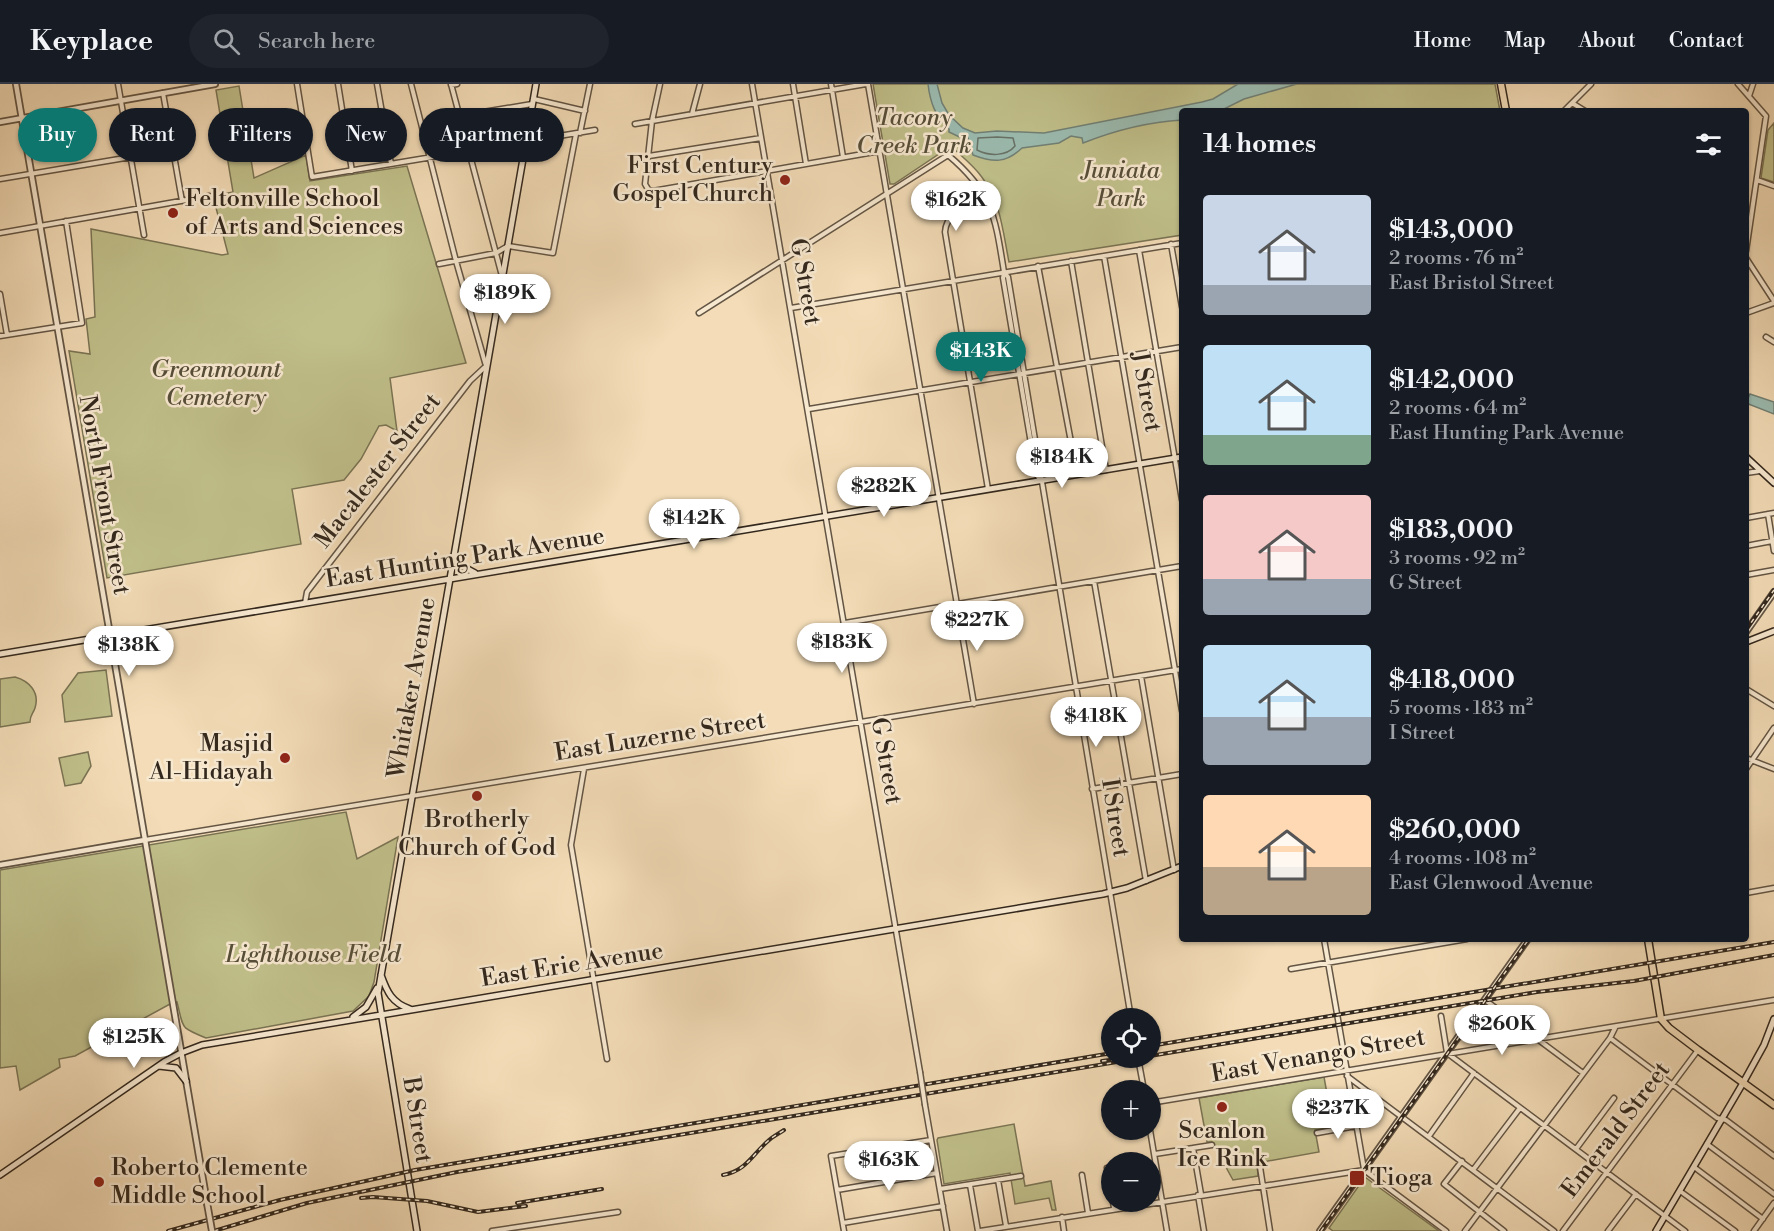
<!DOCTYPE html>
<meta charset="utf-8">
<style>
body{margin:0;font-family:"Libre Bodoni",serif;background:#20242c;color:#f1f3f6;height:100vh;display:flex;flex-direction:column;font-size:22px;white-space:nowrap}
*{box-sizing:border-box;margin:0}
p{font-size:20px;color:#9ea1a6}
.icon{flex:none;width:33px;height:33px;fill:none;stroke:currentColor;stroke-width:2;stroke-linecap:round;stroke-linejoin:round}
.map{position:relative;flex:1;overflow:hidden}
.sheet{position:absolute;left:1179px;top:24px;width:570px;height:834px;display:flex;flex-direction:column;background:#171b24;border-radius:6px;box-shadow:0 2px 4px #0004}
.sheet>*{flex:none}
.top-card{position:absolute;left:18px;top:24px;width:570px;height:54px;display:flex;gap:12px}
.tools{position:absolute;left:1101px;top:924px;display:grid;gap:12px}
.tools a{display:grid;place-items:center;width:60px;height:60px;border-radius:50%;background:#171b24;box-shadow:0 2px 4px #0004;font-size:30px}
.price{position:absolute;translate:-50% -51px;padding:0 14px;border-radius:21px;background:#fff;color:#222;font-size:20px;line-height:39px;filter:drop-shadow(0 2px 3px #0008)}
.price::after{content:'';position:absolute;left:50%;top:36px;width:18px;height:14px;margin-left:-9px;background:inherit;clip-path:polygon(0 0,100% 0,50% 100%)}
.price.current{background:#0f766e;color:#fff}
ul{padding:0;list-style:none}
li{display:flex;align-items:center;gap:18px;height:150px;padding:0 24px}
li span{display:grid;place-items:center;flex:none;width:168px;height:120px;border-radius:6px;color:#555}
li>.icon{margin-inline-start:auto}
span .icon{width:72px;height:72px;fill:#fffc;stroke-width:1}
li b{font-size:26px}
h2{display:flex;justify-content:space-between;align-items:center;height:72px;padding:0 24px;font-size:26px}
.tag{padding:0 21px;border-radius:27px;background:#171b24;box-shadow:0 2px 4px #0004;font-size:21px;line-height:54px}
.tag.current{background:#0f766e;color:#fff}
header{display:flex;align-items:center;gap:36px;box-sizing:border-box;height:84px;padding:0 30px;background:#171b24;border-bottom:2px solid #363941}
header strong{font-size:28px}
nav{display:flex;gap:33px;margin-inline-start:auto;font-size:21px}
.search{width:420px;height:54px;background:#20242c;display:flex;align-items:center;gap:15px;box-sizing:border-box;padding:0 21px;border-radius:33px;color:#9ea1a6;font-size:22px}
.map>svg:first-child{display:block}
.green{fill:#c0bf8a;stroke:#7a7454;stroke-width:1.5}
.water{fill:#9bbbb0;stroke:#718075;stroke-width:1.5}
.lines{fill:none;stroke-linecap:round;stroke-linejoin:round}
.shore{stroke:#677266;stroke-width:1.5}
.minor-casing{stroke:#635544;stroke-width:7}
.tertiary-casing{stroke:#635544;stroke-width:8}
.secondary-casing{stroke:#33281d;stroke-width:8}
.primary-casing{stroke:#33281d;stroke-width:9}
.minor{stroke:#f7e8d0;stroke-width:4}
.tertiary{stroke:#f7e8d0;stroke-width:4.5}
.secondary{stroke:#f7e8d0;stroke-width:5}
.primary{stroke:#f3dcb7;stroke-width:6}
.rail-casing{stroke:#33281d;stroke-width:4}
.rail{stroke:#f7e8d0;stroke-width:1.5;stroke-dasharray:4.5;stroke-linecap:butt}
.minor-bridge-casing{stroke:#635544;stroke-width:7;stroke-linecap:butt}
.tertiary-bridge-casing{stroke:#635544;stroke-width:8;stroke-linecap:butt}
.minor-bridge{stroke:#f7e8d0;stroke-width:4}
.tertiary-bridge{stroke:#f7e8d0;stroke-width:4.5}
.poi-dot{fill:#8f2418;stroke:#f7e8d0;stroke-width:2}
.labels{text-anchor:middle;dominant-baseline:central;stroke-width:5;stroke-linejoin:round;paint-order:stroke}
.park-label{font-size:24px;font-style:italic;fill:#564e38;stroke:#f7e8d0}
.poi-label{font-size:24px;fill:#33281d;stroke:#f7e8d0;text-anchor:start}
.street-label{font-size:24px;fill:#33281d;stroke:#f7e8d0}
</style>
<header>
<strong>Keyplace</strong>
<div class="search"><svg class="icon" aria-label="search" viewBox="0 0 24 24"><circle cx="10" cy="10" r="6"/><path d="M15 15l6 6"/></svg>Search here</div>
<nav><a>Home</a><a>Map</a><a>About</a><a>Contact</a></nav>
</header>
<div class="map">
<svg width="1774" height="1147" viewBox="0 0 1774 1147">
<rect width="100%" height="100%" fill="#f3dcb7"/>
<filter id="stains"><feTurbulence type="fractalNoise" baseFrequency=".00333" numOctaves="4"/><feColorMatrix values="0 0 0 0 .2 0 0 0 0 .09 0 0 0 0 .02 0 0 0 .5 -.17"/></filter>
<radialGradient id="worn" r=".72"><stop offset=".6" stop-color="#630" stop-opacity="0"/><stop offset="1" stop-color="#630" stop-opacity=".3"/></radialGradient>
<!-- green -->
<path class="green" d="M873 0H1495L1500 27H1182V151L1009 178C1003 149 1001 117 981 92 973 81 961 72 951 62L894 100H890Z
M239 2 254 94 306 71 310 97 407 82 466 279 390 294 397 347 386 341 379 342 361 375 344 396 292 405 301 460 107 494 69 267 90 270 86 235 95 233 91 145 222 171 228 170 213 112 233 108 216 6Z
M1774 39V98L1761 94 1768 46Z
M106 586 112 632 65 638 62 611 78 589Z
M15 593C29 597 40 608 35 624 33 630 30 631 30 638L0 643V595Z
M88 668 91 682 81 699 65 702 59 674Z
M346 728 357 775 398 753 374 898 369 912 353 927 206 954C179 943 184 945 177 918L170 920 75 972 59 975 60 983 20 1006 16 982 0 984V786Z
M1324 993 1333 1043 1315 1046 1319 1068 1257 1079 1258 1092 1233 1096 1212 1058H1207L1199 1014Z
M1014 1040 1025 1102 1051 1097 1056 1126H1052L1049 1114 1015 1120 1010 1089 944 1100 937 1056 938 1054Z
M1365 1093 1373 1099 1439 1147H1333L1329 1144Z"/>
<!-- water -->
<path class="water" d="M928 0H937L942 19 949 31 963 44 975 49 997 47 1044 49 1202 18 1213 15 1238 0H1297L1244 15 1220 27H1182V36C1147 38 1116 46 1083 59L1082 54 1071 52 1059 59 1022 64C1006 79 994 79 973 71L968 54 966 56 949 48V45C935 32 930 18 928 0Z
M1750 310 1774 318V330L1746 319Z"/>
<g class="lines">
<!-- shore -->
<path class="shore" d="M997 53 1013 54 1015 62C1006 73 989 72 977 66L978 54Z"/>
<defs>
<path id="minor" d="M118 0 144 151
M297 0 312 93 595 46
M338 0 352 87
M377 0 391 80
M451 0 502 192
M660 0 652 37 645 100 648 105 653 107 880 67
M752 0 920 988
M793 0 806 80
M831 0 843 73
M868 0 974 620
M1738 0 1766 32 1746 167
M451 1 457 0
M163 9 182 117
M1749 12 1753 0
M534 15 585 27
M1572 19 1585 27
M1564 27 1591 0
M692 30 700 0
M459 32 532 20
M635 40 866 0
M580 49 590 0
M649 72 761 54
M0 95 131 73
M1757 96 1774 102
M984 109C969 119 946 128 945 148L988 405
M0 149 209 112
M1171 160 1182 223
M1139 166 1182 416
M1104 172 1182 627
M1746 174 1774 217
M1071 177 1106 386
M439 180 496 169 508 162 553 169 576 50
M1038 182 1077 390
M1004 189 1003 194 1036 389 1040 396
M0 210 7 251
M791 224 1182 159
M699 229 948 71C993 109 995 132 1004 188L1008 193 1131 934
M1746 229 1774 219
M0 252 82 239 66 137
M1766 253 1774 258
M809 325 1182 263
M1746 389 1760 387
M1768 430 1774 467
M1746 434 1774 429
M1746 462 1772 457
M1746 491 1774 486
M1094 497 1146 797
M305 519 307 508 470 297 486 282 456 177 411 0
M845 539 1182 482
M1141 592 1174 786
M1746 605 1774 622
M1746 674 1774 685
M584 685 571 761 607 975
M1746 685 1774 644
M1092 705 1182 690
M145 756 1182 585
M1746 809 1774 804
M1324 855 1364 1085
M1291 885 1467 855
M1485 916 1583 989
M1441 932 1447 969
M1610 954 1717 1034 1726 1036 1774 1072
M1447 969 1685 1147
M1138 974 1144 1006
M1347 992 1554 1147
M1150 1019 1774 916
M925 1021 947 1147
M1150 1046 1167 1147
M1317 1049 1356 1042
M1429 1052 1474 989
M1707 1060 1774 1110
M1193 1064 1201 1110
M1576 1065 1614 1014
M1155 1070 1212 1061
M1462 1077 1444 1100 1504 1147
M1260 1083 1270 1147
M1694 1083 1763 1135
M1107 1084 1112 1110
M1473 1086 1520 1024
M1082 1091 1088 1129
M998 1096 1006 1142
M970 1101 978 1147
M940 1105 1021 1092
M837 1106 937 1089
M1680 1107 1735 1147
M1198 1111 1204 1147
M1113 1118 1114 1124
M1062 1133 1064 1147
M843 1139 943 1122
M492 1147 618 1128
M844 1147 831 1072 931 1056
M980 1147 1364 1086 1446 1147
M1465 1147 1610 954 1615 944
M1563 1147 1698 966
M1608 1147 1636 1110
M1754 1147 1774 1119"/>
<path id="tertiary" d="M16 0 207 1119
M0 38 215 0
M1746 548 1774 508
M0 781 145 756
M1320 1147 1528 855"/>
<path id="secondary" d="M1746 373 1774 399
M452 473 460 481 475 489
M1746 558 1774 547
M0 570 1182 373
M381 891C387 908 392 919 410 925
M353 933 366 923 377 904
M159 982 176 984 186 997
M0 1091 164 978 181 969 202 961 1103 810 1127 804 1182 782
M417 1147 378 909 536 0
M1656 1147 1743 999 1764 961 1774 935"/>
<path id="primary" d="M1501 0 1506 27
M1648 855 1661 935 1669 944 1698 966 1774 1021"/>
</defs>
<!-- minor casing -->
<use href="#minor" class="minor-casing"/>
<!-- tertiary casing -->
<use href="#tertiary" class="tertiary-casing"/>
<!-- secondary casing -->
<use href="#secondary" class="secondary-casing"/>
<!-- primary casing -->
<use href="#primary" class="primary-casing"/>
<!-- minor -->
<use href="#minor" class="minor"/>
<!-- tertiary -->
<use href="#tertiary" class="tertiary"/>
<!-- secondary -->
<use href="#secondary" class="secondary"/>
<!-- primary -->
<use href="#primary" class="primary"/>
<defs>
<path id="rail" d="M1746 546 1774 506
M1150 962 1774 858
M1150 972 1537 908 1634 897 1774 871
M1102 977 1126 974
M723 1091C746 1087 752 1071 768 1057 772 1053 778 1050 784 1046
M361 1114 373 1113 427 1117 478 1128 526 1122
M517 1119 602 1105
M168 1147 280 1116 415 1086 1112 969
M214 1147 307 1119 457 1088 1141 974
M1321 1147 1529 855"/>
</defs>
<!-- rail casing -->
<use href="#rail" class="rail-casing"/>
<!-- rail -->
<use href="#rail" class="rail"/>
<defs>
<path id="minor-bridge" d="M920 988 925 1021"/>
<path id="tertiary-bridge" d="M207 1119 212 1147"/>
</defs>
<!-- minor-bridge casing -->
<use href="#minor-bridge" class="minor-bridge-casing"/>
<!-- tertiary-bridge casing -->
<use href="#tertiary-bridge" class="tertiary-bridge-casing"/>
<!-- minor-bridge -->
<use href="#minor-bridge" class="minor-bridge"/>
<!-- tertiary-bridge -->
<use href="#tertiary-bridge" class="tertiary-bridge"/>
</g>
<!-- markers -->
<g class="poi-dot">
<circle cx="785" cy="96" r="6"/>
<circle cx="173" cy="129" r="6"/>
<circle cx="285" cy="674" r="6"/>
<circle cx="477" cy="712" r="6"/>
<circle cx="1222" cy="1023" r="6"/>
<rect x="1349" y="1086" width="16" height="16" rx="3"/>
<circle cx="99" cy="1098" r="6"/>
</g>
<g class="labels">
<!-- park labels -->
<g class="park-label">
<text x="914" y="34">Tacony<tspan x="914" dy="28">Creek Park</tspan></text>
<text x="1121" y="87">Juniata<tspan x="1121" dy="28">Park</tspan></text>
<text x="216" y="286">Greenmount<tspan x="216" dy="28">Cemetery</tspan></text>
<text x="313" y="871">Lighthouse Field</text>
</g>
<!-- poi labels -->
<g class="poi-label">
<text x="773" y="82" text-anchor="end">First Century<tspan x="773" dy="28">Gospel Church</tspan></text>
<text x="185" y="115">Feltonville School<tspan x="185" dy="28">of Arts and Sciences</tspan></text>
<text x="273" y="660" text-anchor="end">Masjid<tspan x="273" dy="28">Al-Hidayah</tspan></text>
<text x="477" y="736" text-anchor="middle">Brotherly<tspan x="477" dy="28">Church of God</tspan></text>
<text x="1222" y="1047" text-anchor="middle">Scanlon<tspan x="1222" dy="28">Ice Rink</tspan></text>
<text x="111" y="1084">Roberto Clemente<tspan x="111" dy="28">Middle School</tspan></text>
<text x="1370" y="1094">Tioga</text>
</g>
<!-- street labels -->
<g class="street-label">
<text transform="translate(805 198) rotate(80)">G Street</text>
<text transform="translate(1146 308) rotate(80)">J Street</text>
<text transform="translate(378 387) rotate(-52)">Macalester Street</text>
<text transform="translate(104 411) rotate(80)">North Front Street</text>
<text transform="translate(465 474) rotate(-9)">East Hunting Park Avenue</text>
<text transform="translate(412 604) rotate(-80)">Whitaker Avenue</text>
<text transform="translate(660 653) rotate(-9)">East Luzerne Street</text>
<text transform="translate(886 677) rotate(80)">G Street</text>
<text transform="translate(1115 734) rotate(81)">I Street</text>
<text transform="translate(572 881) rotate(-9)">East Erie Avenue</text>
<text transform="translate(1318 972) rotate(-10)">East Venango Street</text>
<text transform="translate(417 1036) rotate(81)">B Street</text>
<text transform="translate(1616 1046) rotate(-53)">Emerald Street</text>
</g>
</g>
<rect width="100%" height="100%" filter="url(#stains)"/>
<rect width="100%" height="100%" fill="url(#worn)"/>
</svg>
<div class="tools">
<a><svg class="icon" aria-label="locate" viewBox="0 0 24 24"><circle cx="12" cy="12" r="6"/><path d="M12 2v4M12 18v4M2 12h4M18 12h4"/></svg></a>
<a>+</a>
<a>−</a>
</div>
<b class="price" style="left:956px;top:148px">$162K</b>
<b class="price" style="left:505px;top:241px">$189K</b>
<b class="price current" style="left:981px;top:299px">$143K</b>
<b class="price" style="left:1062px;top:405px">$184K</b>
<b class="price" style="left:884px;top:434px">$282K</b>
<b class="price" style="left:694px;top:466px">$142K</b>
<b class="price" style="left:977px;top:568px">$227K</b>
<b class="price" style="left:842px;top:590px">$183K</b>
<b class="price" style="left:129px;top:593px">$138K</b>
<b class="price" style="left:1096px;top:664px">$418K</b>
<b class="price" style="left:1502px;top:972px">$260K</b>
<b class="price" style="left:134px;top:985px">$125K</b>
<b class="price" style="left:1338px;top:1056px">$237K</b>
<b class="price" style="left:889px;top:1108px">$163K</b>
<div class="top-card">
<a class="tag current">Buy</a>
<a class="tag">Rent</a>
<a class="tag">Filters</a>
<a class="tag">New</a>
<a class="tag">Apartment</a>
</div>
<section class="sheet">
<h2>14 homes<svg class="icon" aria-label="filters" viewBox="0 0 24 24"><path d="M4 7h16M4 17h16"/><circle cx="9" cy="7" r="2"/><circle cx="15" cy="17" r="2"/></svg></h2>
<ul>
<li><span style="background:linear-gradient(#c9d6e8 75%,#9aa5b1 0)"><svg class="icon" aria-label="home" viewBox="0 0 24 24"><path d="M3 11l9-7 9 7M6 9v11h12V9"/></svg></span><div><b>$143,000</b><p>2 rooms · 76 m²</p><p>East Bristol Street</p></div></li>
<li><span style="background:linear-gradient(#bfe0f5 75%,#7fa58c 0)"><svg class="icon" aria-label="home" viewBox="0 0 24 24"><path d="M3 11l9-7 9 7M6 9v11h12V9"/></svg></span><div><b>$142,000</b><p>2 rooms · 64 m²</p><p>East Hunting Park Avenue</p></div></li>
<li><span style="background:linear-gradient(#f6c9c9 70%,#9aa5b1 0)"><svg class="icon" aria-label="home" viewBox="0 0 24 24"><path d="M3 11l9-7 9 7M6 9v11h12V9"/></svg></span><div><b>$183,000</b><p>3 rooms · 92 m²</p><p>G Street</p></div></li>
<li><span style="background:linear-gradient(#bfe0f5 60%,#9aa5b1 0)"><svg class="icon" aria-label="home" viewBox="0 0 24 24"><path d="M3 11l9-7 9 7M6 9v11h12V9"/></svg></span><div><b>$418,000</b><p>5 rooms · 183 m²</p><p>I Street</p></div></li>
<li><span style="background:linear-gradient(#ffd9b3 60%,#b9a48a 0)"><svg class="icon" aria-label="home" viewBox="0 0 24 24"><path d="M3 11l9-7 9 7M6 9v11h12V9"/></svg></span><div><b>$260,000</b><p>4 rooms · 108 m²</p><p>East Glenwood Avenue</p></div></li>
</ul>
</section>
</div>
